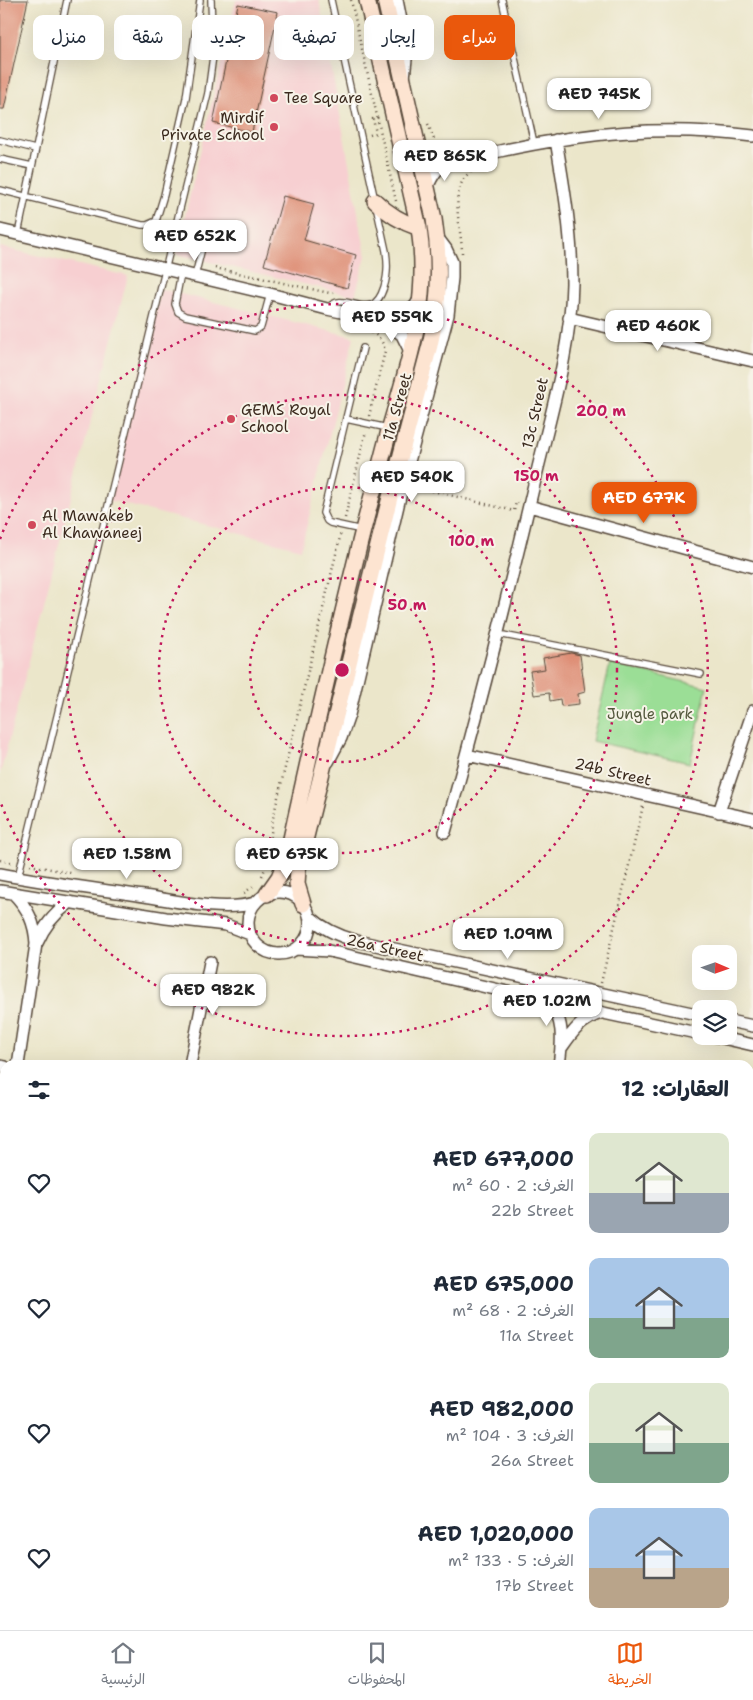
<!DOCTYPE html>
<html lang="ar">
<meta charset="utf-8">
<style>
body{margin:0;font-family:"Shantell Sans","Playpen Sans Arabic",sans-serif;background:#f6f6f7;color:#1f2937;direction:rtl;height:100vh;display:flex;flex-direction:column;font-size:19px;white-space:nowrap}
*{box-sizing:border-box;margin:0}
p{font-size:16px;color:#747a83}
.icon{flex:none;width:28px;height:28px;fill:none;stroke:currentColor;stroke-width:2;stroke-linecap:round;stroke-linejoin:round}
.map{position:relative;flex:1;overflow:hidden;direction:ltr}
.panel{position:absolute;left:0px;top:1060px;width:754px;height:570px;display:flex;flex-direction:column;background:#fff;border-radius:15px 15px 0 0;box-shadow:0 5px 20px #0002;direction:rtl}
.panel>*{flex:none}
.hud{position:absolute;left:15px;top:15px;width:500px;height:45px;direction:rtl;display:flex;gap:10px}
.needle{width:32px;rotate:92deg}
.controls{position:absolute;left:692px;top:945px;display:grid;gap:10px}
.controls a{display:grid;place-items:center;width:45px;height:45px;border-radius:10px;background:#fff;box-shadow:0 5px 20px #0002;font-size:25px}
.price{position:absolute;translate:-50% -42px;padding:0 11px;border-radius:10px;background:#fff;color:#222;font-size:16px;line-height:32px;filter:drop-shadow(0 1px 2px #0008)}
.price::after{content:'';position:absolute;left:50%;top:30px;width:15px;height:11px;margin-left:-8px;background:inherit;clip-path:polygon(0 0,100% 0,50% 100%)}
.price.on{background:#ea580c;color:#fff}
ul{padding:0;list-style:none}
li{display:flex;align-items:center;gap:15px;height:125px;padding:0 25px}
li span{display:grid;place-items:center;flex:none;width:140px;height:100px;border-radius:10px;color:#555}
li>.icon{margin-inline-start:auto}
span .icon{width:60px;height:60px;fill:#fffc;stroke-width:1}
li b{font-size:21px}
h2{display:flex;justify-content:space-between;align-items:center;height:60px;padding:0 25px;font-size:21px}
.pill{padding:0 18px;border-radius:10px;background:#fff;box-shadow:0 5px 20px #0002;font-size:18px;line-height:45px}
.pill.on{background:#ea580c;color:#fff}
.menu{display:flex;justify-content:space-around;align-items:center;height:70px;border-top:1px solid #e0e1e3;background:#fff;font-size:14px;color:#747a83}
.menu a{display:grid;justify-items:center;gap:2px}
.menu .on{color:#ea580c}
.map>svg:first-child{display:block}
.built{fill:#f7cfd1}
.green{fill:#9bde96;stroke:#6b845a}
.building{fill:#de8d75}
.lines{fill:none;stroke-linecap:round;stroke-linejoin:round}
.lane-casing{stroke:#554638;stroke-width:8}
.street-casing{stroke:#554638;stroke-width:14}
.secondary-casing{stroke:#554638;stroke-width:18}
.path{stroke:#554638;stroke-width:2.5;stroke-dasharray:1 4;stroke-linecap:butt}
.lane{stroke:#fff;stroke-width:5.5}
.street{stroke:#fff;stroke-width:11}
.secondary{stroke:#fde4d1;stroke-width:15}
.ring{fill:none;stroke:#c2185b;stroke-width:2.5;stroke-dasharray:2.5 5}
.poi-dot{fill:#d1495b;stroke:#f7f3e8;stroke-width:2}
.labels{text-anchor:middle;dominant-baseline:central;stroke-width:4;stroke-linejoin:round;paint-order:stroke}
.poi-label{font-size:15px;fill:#3b2a1e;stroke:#f7f3e8;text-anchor:start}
.street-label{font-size:15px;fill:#3b2a1e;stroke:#f7f3e8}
.park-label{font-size:15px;fill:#53573c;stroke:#f7f3e8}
.centre{fill:#c2185b;stroke:#f7f3e8;stroke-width:2.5}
.ring-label{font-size:15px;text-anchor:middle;font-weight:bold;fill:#c2185b;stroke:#f7f3e8;stroke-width:4;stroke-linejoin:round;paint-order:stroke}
</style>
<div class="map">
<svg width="753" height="1630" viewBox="0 0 753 1630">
<rect width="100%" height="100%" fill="#f7f3e8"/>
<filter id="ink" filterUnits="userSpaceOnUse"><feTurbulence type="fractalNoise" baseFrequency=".02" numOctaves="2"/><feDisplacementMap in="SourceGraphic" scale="10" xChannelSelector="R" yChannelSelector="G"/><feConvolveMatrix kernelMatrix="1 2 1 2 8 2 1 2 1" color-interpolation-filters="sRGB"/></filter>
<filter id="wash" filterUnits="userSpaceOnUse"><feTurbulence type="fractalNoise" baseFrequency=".0096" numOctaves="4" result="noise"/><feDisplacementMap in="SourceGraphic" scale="20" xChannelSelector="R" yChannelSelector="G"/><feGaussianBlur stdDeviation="1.12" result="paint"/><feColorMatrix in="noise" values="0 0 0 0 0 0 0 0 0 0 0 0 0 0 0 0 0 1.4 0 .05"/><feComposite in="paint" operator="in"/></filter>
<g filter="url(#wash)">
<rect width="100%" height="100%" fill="#ebe6ca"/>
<!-- built -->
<path class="built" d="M236 0H319L366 256 355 296 176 254Z
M0 247 128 276 0 774Z
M161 289 354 337 301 549 108 500Z"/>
<!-- green -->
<path class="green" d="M610 664 707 687 690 763 592 741Z"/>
<g id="blocks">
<!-- building -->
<path class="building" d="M0 0H28L4 109H0Z
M238 4 278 12 252 132 213 123Z
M283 196 314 204 304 240 356 255 347 288 264 265Z
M571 653 580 655 585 692 578 694 579 704 561 706 560 699 550 701 549 693 534 695 530 671 545 669 543 658Z"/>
</g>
</g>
<g filter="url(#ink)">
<use href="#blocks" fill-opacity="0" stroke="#554638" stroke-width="1"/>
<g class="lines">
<defs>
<path id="lane" d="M502 0 534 143
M0 140 35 149
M0 159 32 166
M0 190 142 225H147L156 221 164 195 186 98 200 0
M18 234 67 0
M181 273 175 304 178 312 185 316 255 331 261 327 270 294
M195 276 207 228
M327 309C345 286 371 328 384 287 388 275 388 264 386 251L331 0
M346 419 388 428
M362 530 330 523 327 521 323 513 363 348
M498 634 701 674
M18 877 208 93 213 56 211 0
M289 1625 313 1630
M404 1630 405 1625"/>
<path id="street" d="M397 0 407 50 404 78
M417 146 435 157 448 162
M427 188C431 178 438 166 448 162 462 156 485 154 500 151 587 132 665 125 753 136
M0 230 270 294 327 309 385 321 404 315 415 306 421 297
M569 318 753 361
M385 321 402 335 411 353
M529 506 753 567
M467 755 753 819
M328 762 341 738 349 715 403 484 448 315 452 278V262L446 249 437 237
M719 812 753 711
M445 832C478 714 508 595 536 476 551 413 571 348 572 283 572 234 564 187 556 140
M0 874C48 883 96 889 144 896 176 901 224 912 255 903
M0 891 166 918 226 925 250 934
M248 923a31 31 0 1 1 62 0a31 31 0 1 1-62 0Z
M13 893C28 908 35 923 36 944L18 1065
M309 916C323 929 338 936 357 941L701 1015
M37 943C44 926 54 914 69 903
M296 949 329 951 543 1000 701 1034
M544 1001C566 1013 562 1044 559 1065
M729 1021 753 1026
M714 1036 753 1045
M562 1047C573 1031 582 1019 601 1013
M190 1065 210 962
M0 1066 5 1067
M0 1151 5 1127
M749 1287 752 1269
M749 1483 753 1484
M0 1592 5 1593
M158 1625 182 1630
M447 1630 448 1625
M680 1630 681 1625"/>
<path id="secondary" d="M375 201C388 214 401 222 419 228
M267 894 279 877 287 857C311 747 336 638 363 530 372 495 381 461 390 427 410 357 430 302 419 228L367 0
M303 904 297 884 298 869 394 481 430 345C440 303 441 262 434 219L385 0"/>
</defs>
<!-- lane casing -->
<use href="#lane" class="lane-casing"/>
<!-- street casing -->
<use href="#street" class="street-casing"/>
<!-- secondary casing -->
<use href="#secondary" class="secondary-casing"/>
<!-- path -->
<path class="path" d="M351 0 396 201
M428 124 435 142
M370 135 376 133 373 119 381 117
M462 253C462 229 448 192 469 173 473 170 479 168 484 166
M215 268 334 294
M369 416 385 351C383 341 378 335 369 331L372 330
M413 486 514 511 516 502 518 503
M345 518 366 431
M0 860 14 863
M30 865 71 873
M262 876 267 864 273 818 341 533
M244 893 256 884
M601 983 643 806"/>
<!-- lane -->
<use href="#lane" class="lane"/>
<!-- street -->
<use href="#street" class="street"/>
<!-- secondary -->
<use href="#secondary" class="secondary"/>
</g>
</g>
<!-- distance rings -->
<g class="ring">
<circle cx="342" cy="670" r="92"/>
<circle cx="342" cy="670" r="183"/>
<circle cx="342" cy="670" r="275"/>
<path d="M0 539A366 366 0 1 1 0 801"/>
</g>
<!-- markers -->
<g class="poi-dot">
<circle cx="274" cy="98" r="5"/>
<circle cx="274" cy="127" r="5"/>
<circle cx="231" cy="419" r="5"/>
<circle cx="32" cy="525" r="5"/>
</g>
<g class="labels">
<!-- poi labels -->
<g class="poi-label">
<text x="284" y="98">Tee Square</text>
<text x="264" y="118" text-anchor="end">Mirdif<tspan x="264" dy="17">Private School</tspan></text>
<text x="241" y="410">GEMS Royal<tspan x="241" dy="17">School</tspan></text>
<text x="42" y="516">Al Mawakeb<tspan x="42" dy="17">Al Khawaneej</tspan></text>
</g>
<!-- street labels -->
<g class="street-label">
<text transform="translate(397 407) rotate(-74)">11a Street</text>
<text transform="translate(535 413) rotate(-77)">13c Street</text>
<text transform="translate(613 772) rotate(13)">24b Street</text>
<text transform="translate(385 948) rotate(13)">26a Street</text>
</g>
<!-- park labels -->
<g class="park-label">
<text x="650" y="714">Jungle park</text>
</g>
</g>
<circle cx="342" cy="670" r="8" class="centre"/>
<g class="ring-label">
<text x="601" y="416">200 m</text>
<text x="536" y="481">150 m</text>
<text x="471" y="546">100 m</text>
<text x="407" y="610">50 m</text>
</g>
</svg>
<div class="controls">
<a><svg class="needle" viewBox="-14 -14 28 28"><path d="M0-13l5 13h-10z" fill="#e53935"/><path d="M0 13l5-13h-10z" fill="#747a83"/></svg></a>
<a><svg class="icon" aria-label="layers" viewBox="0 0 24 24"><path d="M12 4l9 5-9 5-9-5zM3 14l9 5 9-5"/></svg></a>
</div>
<b class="price" style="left:599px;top:120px">AED 745K</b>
<b class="price" style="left:445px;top:182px">AED 865K</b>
<b class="price" style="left:195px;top:262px">AED 652K</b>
<b class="price" style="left:392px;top:343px">AED 559K</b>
<b class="price" style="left:658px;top:352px">AED 460K</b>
<b class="price" style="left:412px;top:503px">AED 540K</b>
<b class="price on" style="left:644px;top:524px">AED 677K</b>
<b class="price" style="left:127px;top:880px">AED 1.58M</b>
<b class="price" style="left:287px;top:880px">AED 675K</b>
<b class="price" style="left:508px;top:960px">AED 1.09M</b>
<b class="price" style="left:213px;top:1016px">AED 982K</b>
<b class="price" style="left:547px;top:1027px">AED 1.02M</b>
<div class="hud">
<a class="pill on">شراء</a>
<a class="pill">إيجار</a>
<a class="pill">تصفية</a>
<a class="pill">جديد</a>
<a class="pill">شقة</a>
<a class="pill">منزل</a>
</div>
<section class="panel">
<h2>العقارات: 12<svg class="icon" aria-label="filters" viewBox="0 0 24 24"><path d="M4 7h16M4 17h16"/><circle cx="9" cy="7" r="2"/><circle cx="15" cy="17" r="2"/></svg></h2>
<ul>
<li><span style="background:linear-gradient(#dfe7d0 60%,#9aa5b1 0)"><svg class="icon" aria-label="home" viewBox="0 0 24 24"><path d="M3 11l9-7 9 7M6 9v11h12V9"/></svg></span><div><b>AED 677,000</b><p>الغرف: 2 · 60 m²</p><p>22b Street</p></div><svg class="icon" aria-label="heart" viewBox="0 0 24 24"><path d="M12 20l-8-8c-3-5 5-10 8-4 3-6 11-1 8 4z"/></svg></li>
<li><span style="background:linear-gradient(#a9c7e8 60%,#7fa58c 0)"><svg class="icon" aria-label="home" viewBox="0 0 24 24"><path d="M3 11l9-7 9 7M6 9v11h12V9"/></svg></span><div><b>AED 675,000</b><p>الغرف: 2 · 68 m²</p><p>11a Street</p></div><svg class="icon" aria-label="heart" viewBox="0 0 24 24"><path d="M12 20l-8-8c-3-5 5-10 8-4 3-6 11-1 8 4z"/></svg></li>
<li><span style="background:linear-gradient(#dfe7d0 60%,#7fa58c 0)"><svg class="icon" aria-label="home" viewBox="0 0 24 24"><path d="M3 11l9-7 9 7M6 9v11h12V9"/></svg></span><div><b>AED 982,000</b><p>الغرف: 3 · 104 m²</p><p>26a Street</p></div><svg class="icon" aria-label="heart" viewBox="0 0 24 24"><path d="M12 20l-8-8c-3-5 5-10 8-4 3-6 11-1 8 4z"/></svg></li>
<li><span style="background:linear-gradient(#a9c7e8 60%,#b9a48a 0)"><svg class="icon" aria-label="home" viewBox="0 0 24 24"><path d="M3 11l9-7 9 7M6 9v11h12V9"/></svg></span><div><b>AED 1,020,000</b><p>الغرف: 5 · 133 m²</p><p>17b Street</p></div><svg class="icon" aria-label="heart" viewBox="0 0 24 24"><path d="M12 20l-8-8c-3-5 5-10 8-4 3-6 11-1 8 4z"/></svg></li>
</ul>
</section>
</div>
<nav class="menu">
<a class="on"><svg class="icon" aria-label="map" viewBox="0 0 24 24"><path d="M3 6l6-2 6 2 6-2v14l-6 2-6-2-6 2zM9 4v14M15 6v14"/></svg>الخريطة</a>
<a><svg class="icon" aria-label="saved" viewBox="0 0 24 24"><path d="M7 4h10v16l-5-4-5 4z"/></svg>المحفوظات</a>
<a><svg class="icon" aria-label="home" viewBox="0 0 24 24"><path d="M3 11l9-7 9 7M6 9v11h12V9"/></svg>الرئيسية</a>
</nav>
